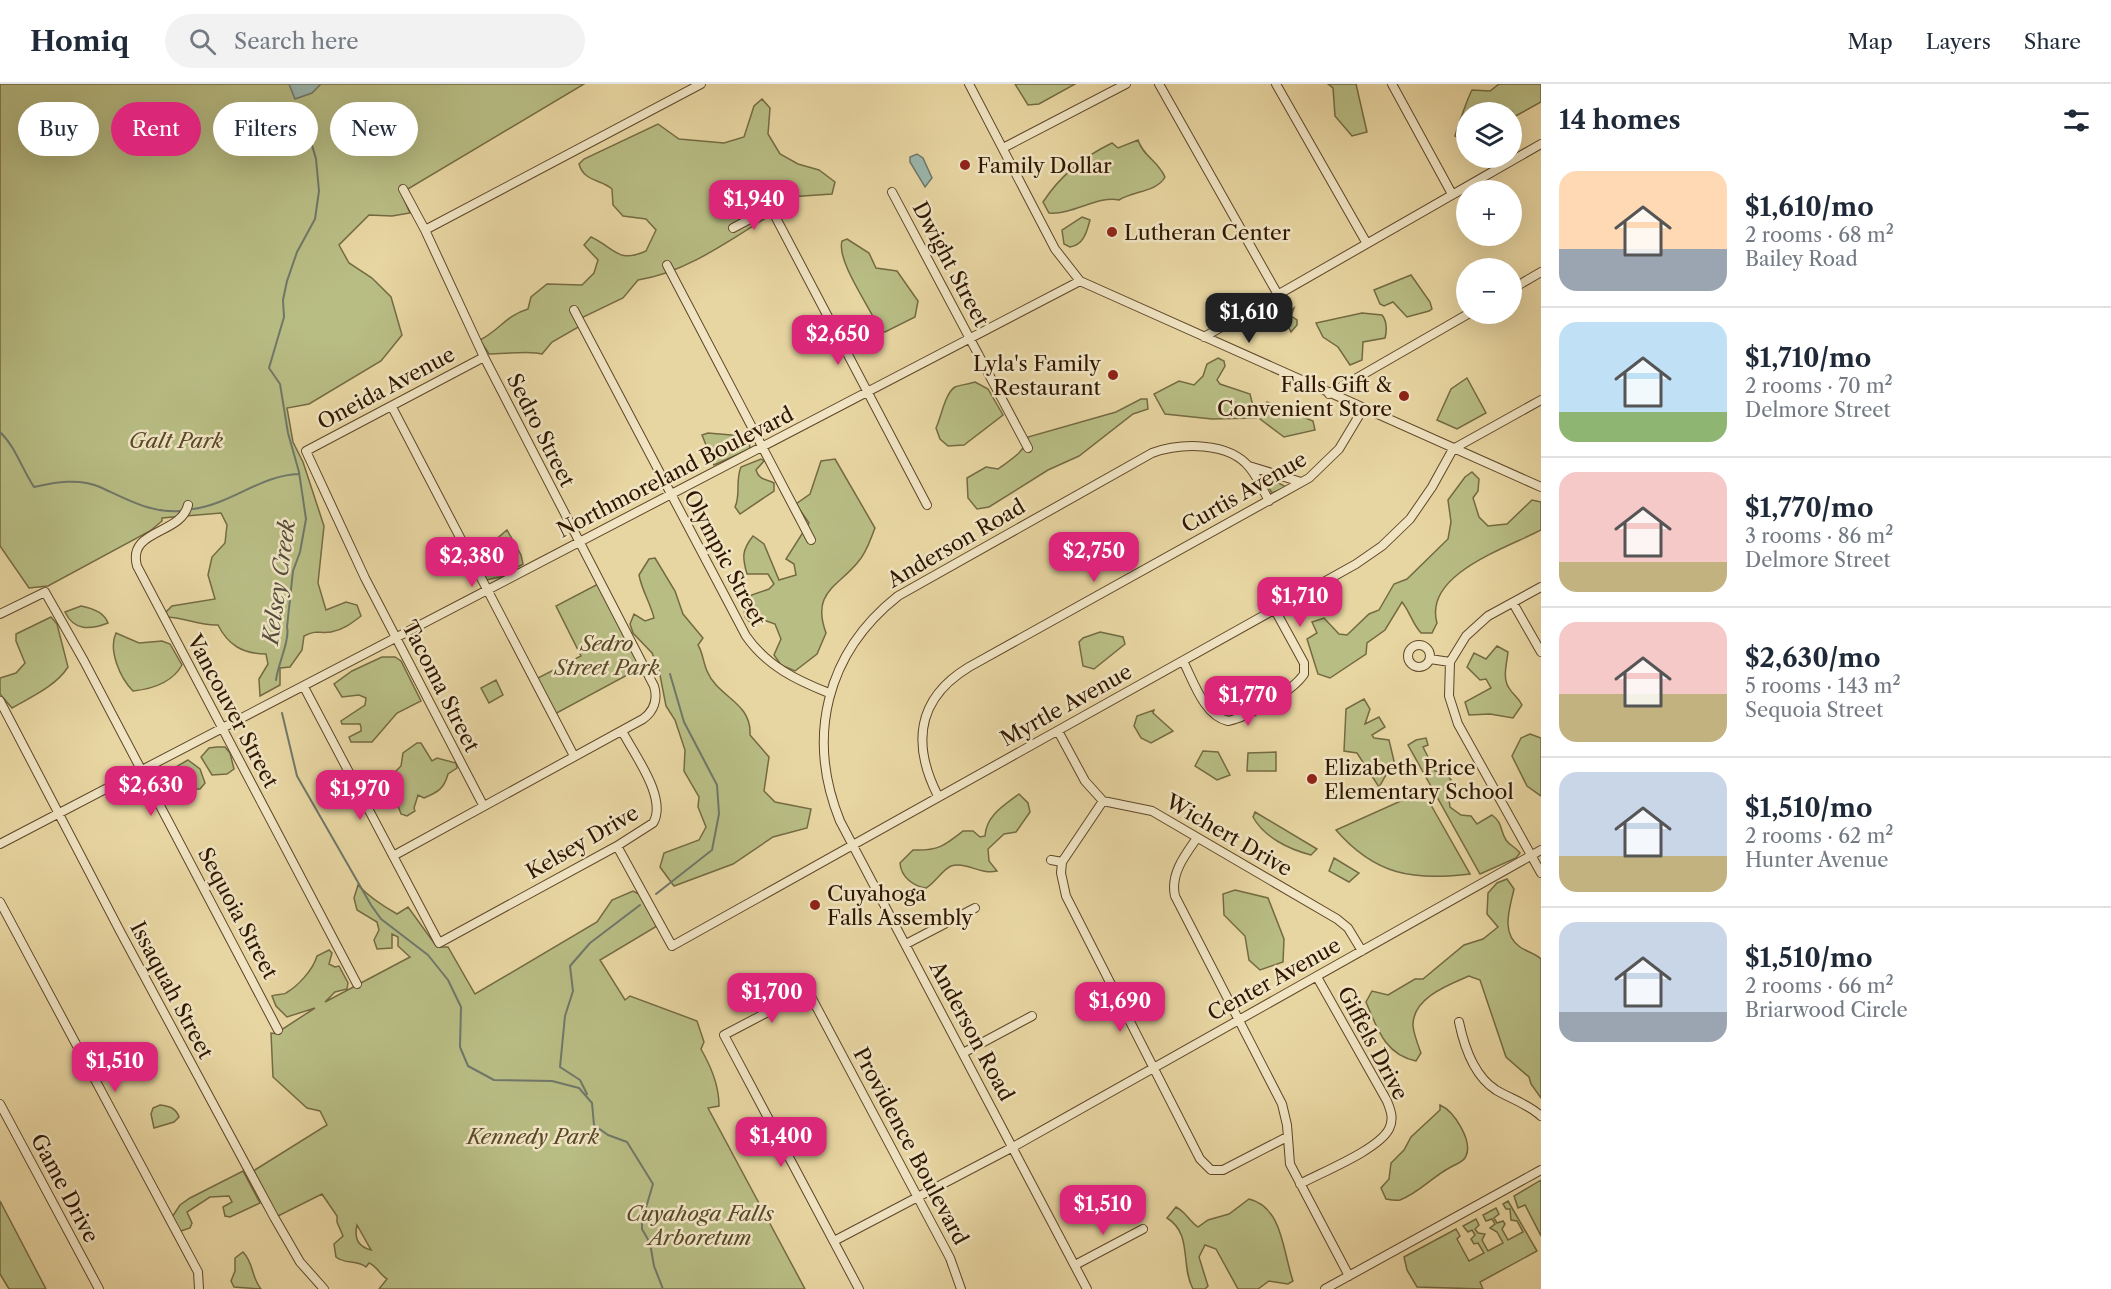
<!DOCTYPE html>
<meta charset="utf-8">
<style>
body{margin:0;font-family:"Libre Caslon Text",serif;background:#f2f2f3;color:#1f2937;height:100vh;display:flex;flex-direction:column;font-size:22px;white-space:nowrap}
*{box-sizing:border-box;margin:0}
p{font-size:20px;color:#747a83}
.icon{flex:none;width:33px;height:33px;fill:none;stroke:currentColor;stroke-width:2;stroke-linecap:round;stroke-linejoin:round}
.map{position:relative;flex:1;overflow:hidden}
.drawer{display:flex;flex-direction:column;background:#fff;width:570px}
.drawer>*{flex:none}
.hud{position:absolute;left:18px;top:18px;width:570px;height:54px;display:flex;gap:12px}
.fabs{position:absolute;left:1456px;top:18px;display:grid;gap:12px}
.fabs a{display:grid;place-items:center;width:66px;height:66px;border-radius:50%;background:#fff;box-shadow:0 6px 24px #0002;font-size:30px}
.price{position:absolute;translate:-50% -51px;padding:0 14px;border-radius:12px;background:#db2777;color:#fff;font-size:20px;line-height:39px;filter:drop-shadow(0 2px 3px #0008)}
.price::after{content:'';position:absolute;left:50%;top:36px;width:18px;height:14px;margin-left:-9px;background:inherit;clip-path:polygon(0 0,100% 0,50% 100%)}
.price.current{background:#222;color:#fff}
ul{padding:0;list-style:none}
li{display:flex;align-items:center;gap:18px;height:150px;padding:0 18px}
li+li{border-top:2px solid #e0e1e3}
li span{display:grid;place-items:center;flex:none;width:168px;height:120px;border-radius:18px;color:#555}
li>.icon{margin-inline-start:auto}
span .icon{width:72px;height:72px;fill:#fffc;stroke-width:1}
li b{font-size:26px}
h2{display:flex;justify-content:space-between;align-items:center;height:72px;padding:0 18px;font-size:26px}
.pill{padding:0 21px;border-radius:27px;background:#fff;box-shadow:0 6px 24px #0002;font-size:21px;line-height:54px}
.pill.current{background:#db2777;color:#fff}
header{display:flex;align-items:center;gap:36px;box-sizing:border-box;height:84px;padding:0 30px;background:#fff;border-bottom:2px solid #e0e1e3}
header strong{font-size:28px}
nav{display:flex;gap:33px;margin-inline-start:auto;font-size:21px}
.search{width:420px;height:54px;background:#f2f2f3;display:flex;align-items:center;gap:15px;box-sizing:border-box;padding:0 21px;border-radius:33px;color:#747a83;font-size:22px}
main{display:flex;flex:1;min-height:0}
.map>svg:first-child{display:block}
.green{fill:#b8bd84;stroke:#746a42;stroke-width:1.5;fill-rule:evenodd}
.water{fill:#9ab7af;stroke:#707769;stroke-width:1.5}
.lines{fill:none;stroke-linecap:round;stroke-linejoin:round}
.stream{stroke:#707769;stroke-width:2}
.minor-casing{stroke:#5e4628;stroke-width:10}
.minor{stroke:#f0e4c3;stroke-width:8}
.poi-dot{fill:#8f2418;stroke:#f0e4c3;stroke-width:2}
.labels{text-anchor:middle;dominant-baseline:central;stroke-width:5;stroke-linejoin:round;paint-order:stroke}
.poi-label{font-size:21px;fill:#301600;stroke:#f0e4c3;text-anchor:start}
.street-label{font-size:21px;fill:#301600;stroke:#f0e4c3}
.park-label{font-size:21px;font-style:italic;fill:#594828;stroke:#f0e4c3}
.water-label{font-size:22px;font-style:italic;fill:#554e3d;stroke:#f0e4c3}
</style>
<header>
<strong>Homiq</strong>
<div class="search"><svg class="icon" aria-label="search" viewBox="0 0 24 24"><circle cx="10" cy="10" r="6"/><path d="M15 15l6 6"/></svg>Search here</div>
<nav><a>Map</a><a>Layers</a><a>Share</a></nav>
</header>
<main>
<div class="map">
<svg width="1541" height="1205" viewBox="0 0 1541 1205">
<rect width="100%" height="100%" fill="#e8d6a2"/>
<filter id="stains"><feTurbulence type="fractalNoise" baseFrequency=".00333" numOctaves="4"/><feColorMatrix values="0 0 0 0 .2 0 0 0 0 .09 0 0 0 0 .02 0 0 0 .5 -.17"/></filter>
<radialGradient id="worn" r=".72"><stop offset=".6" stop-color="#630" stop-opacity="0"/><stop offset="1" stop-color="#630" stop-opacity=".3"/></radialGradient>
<!-- green -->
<path class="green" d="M0 0H584L401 109 410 129 392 132 369 131 339 161 349 179 372 194 391 213 402 251 381 277 309 320 287 324 293 358 303 378 324 442 318 499 326 526 346 518 357 521 361 532C352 539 343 546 331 548 319 550 318 545 304 552L302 566 290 583 280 584V601L260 612 259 595 268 580 266 570C243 570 228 561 218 541 200 542 186 534 168 533L166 528 172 522 215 515 208 491 212 473 225 459 227 441 221 429 162 434V437L150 447 48 502 29 504 0 462Z
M1015 0H1075L1039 20 1028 21Z
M1328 0H1356L1367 48 1352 52 1335 32 1333 4Z
M1499 0H1541V18L1512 34V28H1467V57L1455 52C1458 42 1468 13 1472 6L1490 7Z
M762 15 770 24 768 50 780 70 798 80 819 86 835 98 832 110 788 113 782 124C738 150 690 188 638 196L623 214 579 235 582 241 552 258 542 270C532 266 503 270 489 270L480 256C501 245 505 232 528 225L531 213 547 200 582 201 594 189 598 176 584 161 591 153C615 164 618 180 646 167L656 146 646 135 623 132 613 121 612 105C601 95 584 98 579 80L584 75 658 40 679 55 724 59 744 53 754 22Z
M1138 56C1143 72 1158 77 1165 93 1157 108 1133 107 1119 116 1099 111 1073 131 1049 129L1043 118C1060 92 1083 73 1112 59L1118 64Z
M1082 133 1090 136C1087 147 1084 161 1070 163L1064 160 1062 146Z
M847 155 869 169 876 184 897 187 918 217 915 233 885 248 880 247C873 227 836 178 842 157Z
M1411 191 1430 218 1432 225 1429 227 1407 233 1393 218 1384 222 1380 220 1374 206Z
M1288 215 1283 220 1288 228 1294 224 1291 232 1297 236V241L1291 248 1287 240 1270 226Z
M1362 229 1382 231C1387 237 1387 247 1385 254L1363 258 1362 276 1350 281 1338 263 1323 253 1316 239Z
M1218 274 1224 277 1225 282 1217 296 1220 300 1250 310 1256 334 1212 335 1165 330 1154 310 1179 297 1194 301 1203 292 1207 280Z
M1467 294 1486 329 1457 345 1437 336 1451 305Z
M975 298 988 305 1003 331 964 361 948 362 940 355 936 344C941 334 945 309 955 303 960 301 969 300 975 298Z
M1141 315H1147L1148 325 1133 330 1079 372 1048 386 989 423 977 425 968 414 967 394 986 383 998 385C1010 376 1025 368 1028 353L1116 328Z
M1267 318 1313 337 1315 346 1284 353 1260 335 1261 328Z
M708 349 743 352 749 356 750 365 714 381 702 351Z
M761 375 764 377 756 386C759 396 766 395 774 399V407L740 430 735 423C741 410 735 397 741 383Z
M835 375 875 444C870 456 867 468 858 478 838 503 811 508 826 549L817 570 795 587 781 581 774 571 781 555 775 540 758 534 750 538 745 533 743 514 769 505 774 500 768 490H747C742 473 742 466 753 452L764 460 779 496 796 491 794 480 786 475 809 439 796 420 810 410 821 377Z
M1472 388 1479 395 1478 407 1473 414 1479 433 1488 442 1507 440 1532 416 1541 418V446C1507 464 1423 490 1437 539L1432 549H1421C1412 539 1410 528 1402 518L1385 546 1367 559 1366 570 1330 594 1318 590 1307 555 1317 549 1312 538 1324 534 1339 550 1347 551 1369 530 1379 526 1394 500 1407 495 1448 455 1451 438 1448 416 1465 393Z
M1264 391 1286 403 1272 409 1263 394Z
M507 446 521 471 523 480 500 493 486 496 480 482 495 478 496 473 488 468 487 463Z
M655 474 675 507 683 530 703 554 698 561C703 569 703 578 707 587 718 614 752 618 750 651L769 673 764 707 775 718 811 725 807 744 773 753 733 780 674 802 660 783 664 769 699 756 706 743 698 723 699 713 684 687 685 666 675 636 666 622 659 586 652 569 633 549 630 540 634 530 645 537 654 534C650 518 642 507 639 491L649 475Z
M600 499 644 582 553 631 534 596 581 572 556 522Z
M81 522C92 524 104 528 108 539 90 546 74 547 65 528Z
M51 533 57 540 68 583C56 602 31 613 12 624L0 610V594L16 589 25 579 16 557V550Z
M1100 548 1123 553 1125 560 1094 585 1083 582 1079 558 1083 554Z
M116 549 139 559 162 557 170 560 182 581C172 599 152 605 133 607 120 594 108 566 116 549Z
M1497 562 1508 568C1507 579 1502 594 1509 604 1513 611 1518 613 1522 621L1513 634 1490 630 1469 631 1465 618 1491 604 1486 595 1480 596 1467 583 1474 569 1486 575Z
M382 573H395L401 577 421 617 397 629 372 658H351L349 653 361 647V643L360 640H342L341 637 365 621 366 614 359 611 342 613 334 600 352 587Z
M496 596 503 611 489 619 481 604Z
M1364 615 1370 625 1365 640 1379 633 1385 643 1372 651 1374 654 1389 656 1394 677 1379 703 1357 669 1344 667 1346 625Z
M1154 626 1153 629 1173 647 1151 659 1141 654 1134 642 1137 632Z
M1530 650 1541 654V712L1527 702 1512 672 1521 654Z
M1426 654 1428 661 1423 663 1435 687 1445 688 1451 696 1447 700 1450 723 1461 731 1471 732 1477 740 1492 731C1503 739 1500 747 1506 756 1510 762 1516 763 1520 769L1516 774 1480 790 1408 661 1416 656Z
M417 659H421L432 677 437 674 456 679 457 684 448 690C444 705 438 708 424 714L418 711 414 724 415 727 407 732 401 730 391 703 400 698 395 688 401 682 403 669Z
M217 663H225L230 669 234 685 227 690 212 691 201 673 209 664Z
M1203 667 1218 668 1230 691 1217 696 1195 682Z
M1276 668V687H1247L1248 669Z
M188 676 200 685 205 699 200 705H189L187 694 166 698 167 716 162 712 155 695Z
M1423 707 1470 790C1413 797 1375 791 1336 746Z
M1019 710 1028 719 1030 728 1016 748 1004 750 988 765 989 777 997 787C980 791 965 777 951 782 942 786 935 799 926 804 913 802 901 793 900 779L913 766C938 767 944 762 963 747H973L980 753 985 752C986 732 1003 722 1019 710Z
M1255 728 1317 765 1311 771C1288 765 1264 753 1253 733Z
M1334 774 1359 789 1349 798 1329 787Z
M1507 795 1514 805C1510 824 1500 849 1520 863 1527 868 1535 869 1541 875V1014L1531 1000 1529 993 1506 973 1480 896 1469 892C1448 901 1412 914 1413 942 1414 951 1418 961 1421 969L1416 977C1385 971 1377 944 1366 918L1372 907 1388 911 1415 895H1423L1464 861 1483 855 1498 843 1487 830 1488 809 1497 799Z
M358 801C369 813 383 822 397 830L408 823 437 863H448L475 910 597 838 612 816 633 807 639 810 657 842 600 876 625 916 630 912 697 937 704 958 701 965C711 983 719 1001 719 1022L708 1024 805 1205H379L387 1195C379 1190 377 1182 369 1179L366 1183C356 1175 346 1181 336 1173L334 1160 343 1152 337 1138V1132L322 1110 274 1134 250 1089 327 1041 320 1027 307 1024 273 993 271 949 279 950 278 948 315 924 287 933 276 922 272 912C276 910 283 911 286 909 298 902 313 886 317 872L329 866 332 869 329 880 335 883 339 882 348 899 347 905 335 908 325 918 410 873 398 862V853L392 850V864L377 865 374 856 379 846 377 838 357 826 354 814ZM357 1141 371 1166C358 1163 354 1154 357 1141Z
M1235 806 1268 814 1284 855 1283 878 1260 886 1249 876 1245 852 1224 831 1223 810Z
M160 1021C169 1022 176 1024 179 1033L174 1038 154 1044 151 1030 153 1024Z
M1440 1021C1454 1027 1473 1057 1466 1072 1464 1078 1456 1080 1451 1083 1433 1092 1419 1109 1400 1116 1396 1117 1391 1116 1386 1115L1381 1104 1389 1095 1391 1079 1404 1066 1411 1053 1440 1026Z
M243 1087 260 1119 230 1133 225 1132 223 1123 232 1118 229 1112 210 1113 187 1128 192 1139 190 1144 178 1148 172 1133 180 1121 190 1114Z
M1541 1096V1152L1525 1121 1518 1124 1514 1112Z
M1249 1115C1283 1123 1283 1169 1293 1197L1288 1200 1269 1197 1258 1205H1238L1216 1165 1205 1161 1199 1173 1208 1202 1205 1205H1193C1180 1181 1193 1150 1167 1134L1176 1123C1186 1128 1189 1137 1198 1143L1208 1136 1229 1130Z
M0 1117 46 1205H9L0 1190Z
M1508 1117 1537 1167 1480 1198 1483 1205 1417 1203 1407 1186 1404 1173 1456 1145 1460 1152 1457 1155 1469 1177 1484 1169 1478 1159 1474 1160 1471 1155 1475 1151 1472 1146 1468 1148 1463 1142 1476 1135 1479 1141 1475 1145 1478 1149 1485 1150 1482 1156 1488 1167 1503 1159 1497 1148 1490 1144 1495 1140 1492 1135 1486 1137 1483 1131 1496 1124 1499 1130 1494 1134 1497 1139 1503 1137 1505 1140 1502 1145 1508 1156 1523 1148 1517 1137 1511 1136 1510 1125H1506L1503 1120Z
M243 1168C254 1179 251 1193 261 1205L234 1203 231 1197 235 1187V1174Z"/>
<!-- water -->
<path class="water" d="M289 0H321L312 9 295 15Z
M917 70 923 74 932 94 925 103 910 78V73Z"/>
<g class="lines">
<!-- stream -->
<path class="stream" d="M0 348C15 362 22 385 34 403 56 398 79 394 100 403 126 415 150 429 180 427
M193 425C231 420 261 391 299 390
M276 596C278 580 290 556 287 543L293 487 300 468 306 435 299 388 288 349 280 300 269 284 284 233 283 216 287 197 297 168 315 135 319 107 316 75 301 23
M282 629 297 692 371 821 381 835 428 871 448 896 461 923 460 963 468 982 494 996 552 997 579 1004 592 1019 594 1041 608 1051 627 1058 653 1100 642 1137V1145L650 1159 654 1182 663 1205
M656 810 712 766 719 730 717 701 684 638 670 590
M587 1010 580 996 560 983 565 932 573 907 570 882 590 859 640 821"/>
<defs>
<path id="minor" d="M969 0 1055 165 1080 197 1541 403
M1159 0 1277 209
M1276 0 1366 158
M1392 0 1452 110
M1003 64 1126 0
M892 108 1028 364
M733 144 763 128H771L775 132 927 421
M425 146 701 0
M667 181 811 456
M1512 205 1541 188
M574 226 746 552C767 582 796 596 829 609
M1204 253 1541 60
M1329 310 1468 230
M392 323 574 672
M1249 382 1301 398
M188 421C181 451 127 445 137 482L357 900
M1541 503 1488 532 1466 552 1450 578 1449 612 1458 640 1541 789
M1513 519 1541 568
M0 530 45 508 84 577 278 946
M1408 572a11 11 0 1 1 22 0a11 11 0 1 1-22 0Z
M1430 575 1450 578
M1183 577C1193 596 1204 632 1228 637 1248 633 1293 607 1304 590V579L1275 526
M304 603 439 859 617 762 653 739C668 715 634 670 622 647
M0 617 121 849 274 1133 300 1178 324 1205
M1058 647 1085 697 1103 717 1152 727 1337 835 1348 844 1362 867
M938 712C912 661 916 615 969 583L1309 394 1339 365 1363 325
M1103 717 1062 778 1061 789 1066 812 1200 1075 1211 1086H1223L1287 1053
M483 721 365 494 306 367 484 273
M1197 754C1185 771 1170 790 1175 812L1282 1020 1287 1041 1290 1080 1349 1192
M0 760 1080 197
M617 762 672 862 1356 480 1382 462 1410 435 1432 403 1453 365 1541 316
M393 772 643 635C654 627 658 615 654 602L484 273 425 146 403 105
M1051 776 1062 778
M0 818 198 1188 199 1205
M906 860 975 824
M1459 938C1464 962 1474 992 1496 1006 1511 1015 1528 1020 1541 1032
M963 969 1032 932
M0 1020 99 1205
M1300 1100C1322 1088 1378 1066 1389 1045 1394 1035 1391 1027 1387 1017L1317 893
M834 1157 1013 1063 1541 766
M1075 1181 1143 1145
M859 1205 724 951 808 907 950 1174 961 1205
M1087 1205 840 737C806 653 826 569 898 512L1152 369C1180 359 1229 357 1250 384 1258 394 1263 406 1269 417
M1325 1205 1541 1086"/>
</defs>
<!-- minor casing -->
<use href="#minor" class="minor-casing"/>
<!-- minor -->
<use href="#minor" class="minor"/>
</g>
<!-- markers -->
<g class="poi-dot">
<circle cx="965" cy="81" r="6"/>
<circle cx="1112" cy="148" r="6"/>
<circle cx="1113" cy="291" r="6"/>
<circle cx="1404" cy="312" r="6"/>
<circle cx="1312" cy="695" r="6"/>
<circle cx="815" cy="821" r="6"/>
</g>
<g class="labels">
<!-- poi labels -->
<g class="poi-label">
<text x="977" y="81">Family Dollar</text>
<text x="1124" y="148">Lutheran Center</text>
<text x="1101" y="279" text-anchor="end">Lyla's Family<tspan x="1101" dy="24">Restaurant</tspan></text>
<text x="1392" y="300" text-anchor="end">Falls Gift &amp;<tspan x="1392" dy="24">Convenient Store</tspan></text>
<text x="1324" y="683">Elizabeth Price<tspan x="1324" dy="24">Elementary School</tspan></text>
<text x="827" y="809">Cuyahoga<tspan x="827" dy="24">Falls Assembly</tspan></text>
</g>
<!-- street labels -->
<g class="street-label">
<text transform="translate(951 180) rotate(62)">Dwight Street</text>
<text transform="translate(386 304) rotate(-28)">Oneida Avenue</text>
<text transform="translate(541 346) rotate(63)">Sedro Street</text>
<text transform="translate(675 388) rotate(-27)">Northmoreland Boulevard</text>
<text transform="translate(1244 408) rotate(-30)">Curtis Avenue</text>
<text transform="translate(956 459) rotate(-30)">Anderson Road</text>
<text transform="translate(725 474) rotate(62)">Olympic Street</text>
<text transform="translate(441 602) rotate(63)">Tacoma Street</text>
<text transform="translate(1066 621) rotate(-29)">Myrtle Avenue</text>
<text transform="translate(233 627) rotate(62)">Vancouver Street</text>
<text transform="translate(1229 751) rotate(30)">Wichert Drive</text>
<text transform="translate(582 758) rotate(-30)">Kelsey Drive</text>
<text transform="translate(238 829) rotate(62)">Sequoia Street</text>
<text transform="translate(1274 895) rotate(-29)">Center Avenue</text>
<text transform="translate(172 906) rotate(62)">Issaquah Street</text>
<text transform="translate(972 947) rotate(62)">Anderson Road</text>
<text transform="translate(1373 959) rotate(62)">Giffels Drive</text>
<text transform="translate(911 1062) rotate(62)">Providence Boulevard</text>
<text transform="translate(65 1104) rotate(62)">Game Drive</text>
</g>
<!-- park labels -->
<g class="park-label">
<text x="176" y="356">Galt Park</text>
<text x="607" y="559">Sedro<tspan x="607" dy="24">Street Park</tspan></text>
<text x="533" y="1052">Kennedy Park</text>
<text x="700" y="1129">Cuyahoga Falls<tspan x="700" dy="24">Arboretum</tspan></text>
</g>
<!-- water labels -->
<g class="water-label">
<text transform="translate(279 498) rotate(-82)">Kelsey Creek</text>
</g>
</g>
<rect width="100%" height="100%" filter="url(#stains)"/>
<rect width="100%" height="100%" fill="url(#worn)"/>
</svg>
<div class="fabs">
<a><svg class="icon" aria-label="layers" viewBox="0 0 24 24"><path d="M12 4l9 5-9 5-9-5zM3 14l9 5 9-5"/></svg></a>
<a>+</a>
<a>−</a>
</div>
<b class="price" style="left:754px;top:147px">$1,940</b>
<b class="price current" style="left:1249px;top:260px">$1,610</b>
<b class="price" style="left:838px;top:282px">$2,650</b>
<b class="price" style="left:1094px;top:499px">$2,750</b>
<b class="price" style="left:472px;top:504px">$2,380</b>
<b class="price" style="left:1300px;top:544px">$1,710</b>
<b class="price" style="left:1248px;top:643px">$1,770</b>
<b class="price" style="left:151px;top:733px">$2,630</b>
<b class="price" style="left:360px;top:737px">$1,970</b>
<b class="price" style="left:772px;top:940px">$1,700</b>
<b class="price" style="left:1120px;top:949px">$1,690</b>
<b class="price" style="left:115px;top:1009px">$1,510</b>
<b class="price" style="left:781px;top:1084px">$1,400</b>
<b class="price" style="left:1103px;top:1152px">$1,510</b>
<div class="hud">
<a class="pill">Buy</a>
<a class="pill current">Rent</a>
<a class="pill">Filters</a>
<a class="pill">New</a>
</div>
</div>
<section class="drawer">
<h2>14 homes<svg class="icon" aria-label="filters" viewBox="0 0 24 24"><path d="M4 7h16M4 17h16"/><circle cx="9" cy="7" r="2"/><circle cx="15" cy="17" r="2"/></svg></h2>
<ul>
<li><span style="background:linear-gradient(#ffd9b3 65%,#9aa5b1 0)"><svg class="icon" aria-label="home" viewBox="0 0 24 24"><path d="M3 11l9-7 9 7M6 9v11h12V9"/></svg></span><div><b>$1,610/mo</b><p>2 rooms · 68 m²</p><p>Bailey Road</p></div></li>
<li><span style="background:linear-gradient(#bfe0f5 75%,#8fb573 0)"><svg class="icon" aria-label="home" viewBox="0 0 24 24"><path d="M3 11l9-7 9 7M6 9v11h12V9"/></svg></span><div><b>$1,710/mo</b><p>2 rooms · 70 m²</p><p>Delmore Street</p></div></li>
<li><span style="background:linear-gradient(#f6c9c9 75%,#c2b280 0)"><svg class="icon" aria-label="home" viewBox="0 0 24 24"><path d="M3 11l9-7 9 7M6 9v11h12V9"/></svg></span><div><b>$1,770/mo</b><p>3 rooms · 86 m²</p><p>Delmore Street</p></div></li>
<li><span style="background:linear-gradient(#f6c9c9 60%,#c2b280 0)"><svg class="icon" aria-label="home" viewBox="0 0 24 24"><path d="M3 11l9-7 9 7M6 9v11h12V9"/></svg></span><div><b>$2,630/mo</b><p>5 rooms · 143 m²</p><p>Sequoia Street</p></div></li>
<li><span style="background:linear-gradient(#c9d6e8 70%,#c2b280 0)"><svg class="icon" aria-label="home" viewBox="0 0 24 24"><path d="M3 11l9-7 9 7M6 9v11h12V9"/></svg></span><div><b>$1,510/mo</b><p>2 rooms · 62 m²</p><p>Hunter Avenue</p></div></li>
<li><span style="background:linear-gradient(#c9d6e8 75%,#9aa5b1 0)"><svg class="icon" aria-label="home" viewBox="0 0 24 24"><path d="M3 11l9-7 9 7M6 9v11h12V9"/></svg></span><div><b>$1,510/mo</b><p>2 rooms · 66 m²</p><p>Briarwood Circle</p></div></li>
</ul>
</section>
</main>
